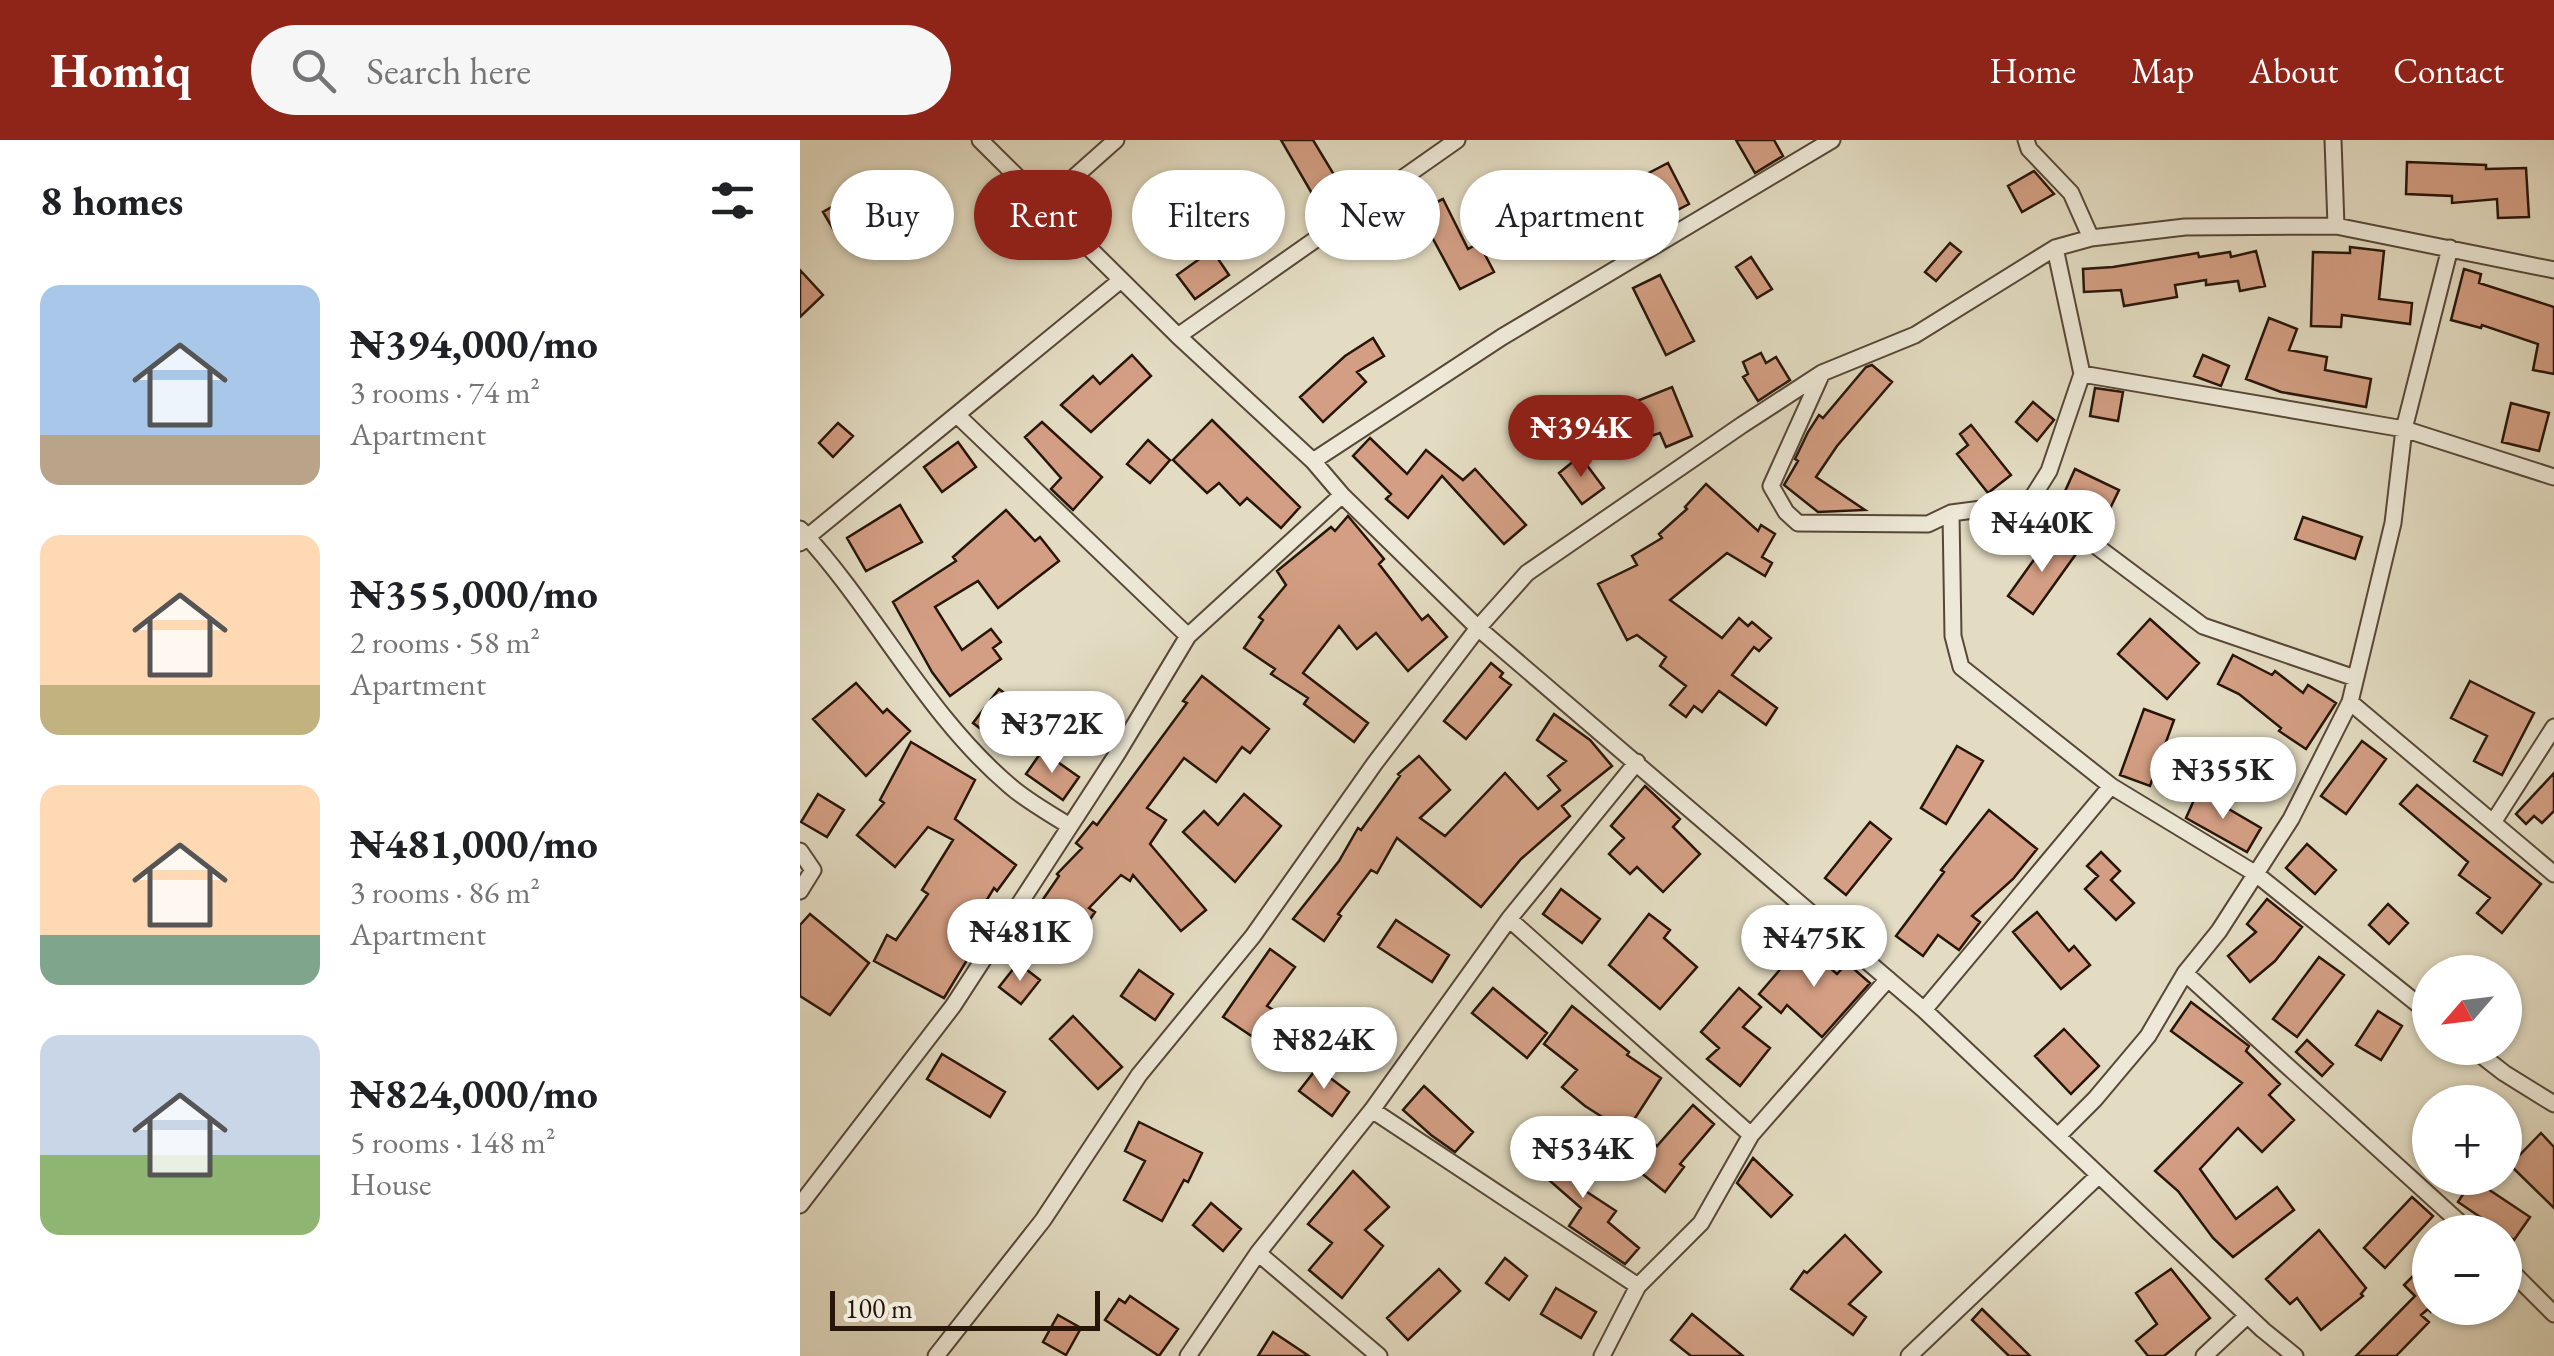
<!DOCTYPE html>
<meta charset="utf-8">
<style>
body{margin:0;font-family:"EB Garamond",serif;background:#f6f6f6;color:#202124;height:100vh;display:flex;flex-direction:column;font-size:38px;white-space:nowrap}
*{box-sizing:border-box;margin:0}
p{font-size:32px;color:#757577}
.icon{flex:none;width:55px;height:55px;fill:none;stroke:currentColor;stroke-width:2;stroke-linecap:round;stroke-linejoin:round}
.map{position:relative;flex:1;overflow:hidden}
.details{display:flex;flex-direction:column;background:#fff;width:800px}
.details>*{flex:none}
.banner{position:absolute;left:30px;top:30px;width:950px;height:90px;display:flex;gap:20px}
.needle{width:65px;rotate:242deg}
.fabs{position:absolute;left:1612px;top:815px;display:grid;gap:20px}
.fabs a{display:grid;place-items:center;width:110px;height:110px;border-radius:50%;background:#fff;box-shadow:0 2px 8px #0004;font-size:50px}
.scale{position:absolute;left:30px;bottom:25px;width:270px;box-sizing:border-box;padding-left:10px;border:5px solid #281509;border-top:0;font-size:28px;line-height:35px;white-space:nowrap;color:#281509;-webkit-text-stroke:8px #ede8d7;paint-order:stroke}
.price{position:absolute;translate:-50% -85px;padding:0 22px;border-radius:35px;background:#fff;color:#222;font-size:32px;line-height:65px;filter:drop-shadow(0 2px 5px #0008)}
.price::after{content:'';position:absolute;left:50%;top:60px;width:30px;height:22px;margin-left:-15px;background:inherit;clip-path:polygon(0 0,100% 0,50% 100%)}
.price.current{background:#8f2418;color:#fff}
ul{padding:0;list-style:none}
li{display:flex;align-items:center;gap:30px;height:250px;padding:0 40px}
li span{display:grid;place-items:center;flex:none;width:280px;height:200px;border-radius:20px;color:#555}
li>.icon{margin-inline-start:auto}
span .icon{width:120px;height:120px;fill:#fffc;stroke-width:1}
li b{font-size:42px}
h2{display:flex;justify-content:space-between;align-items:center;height:120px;padding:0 40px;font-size:42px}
.chip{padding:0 35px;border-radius:45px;background:#fff;box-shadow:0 2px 8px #0004;font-size:35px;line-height:90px}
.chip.current{background:#8f2418;color:#fff}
header{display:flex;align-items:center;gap:60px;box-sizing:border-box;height:140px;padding:0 50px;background:#8f2418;color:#fff}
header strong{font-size:48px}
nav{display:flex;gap:55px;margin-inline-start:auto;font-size:35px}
.search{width:700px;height:90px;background:#f6f6f6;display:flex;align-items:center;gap:25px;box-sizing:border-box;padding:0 35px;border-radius:55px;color:#757577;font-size:38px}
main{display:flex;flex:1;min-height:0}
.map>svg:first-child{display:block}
.building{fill:#d39e83;stroke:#281509;stroke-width:2.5}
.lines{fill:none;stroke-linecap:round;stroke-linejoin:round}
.street-casing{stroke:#574737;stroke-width:19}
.street{stroke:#ede8d7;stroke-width:15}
</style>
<header>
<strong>Homiq</strong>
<div class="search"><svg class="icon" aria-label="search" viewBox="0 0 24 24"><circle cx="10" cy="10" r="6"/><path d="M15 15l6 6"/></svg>Search here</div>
<nav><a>Home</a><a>Map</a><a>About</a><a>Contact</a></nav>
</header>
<main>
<section class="details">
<h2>8 homes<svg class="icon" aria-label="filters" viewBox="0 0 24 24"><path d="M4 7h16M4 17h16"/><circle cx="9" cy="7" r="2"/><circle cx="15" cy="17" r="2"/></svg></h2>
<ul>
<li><span style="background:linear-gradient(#a9c7e8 75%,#b9a48a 0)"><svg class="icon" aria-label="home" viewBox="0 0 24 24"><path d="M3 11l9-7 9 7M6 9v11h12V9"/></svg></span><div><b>₦394,000/mo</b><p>3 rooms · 74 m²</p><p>Apartment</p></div></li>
<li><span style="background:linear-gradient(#ffd9b3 75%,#c2b280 0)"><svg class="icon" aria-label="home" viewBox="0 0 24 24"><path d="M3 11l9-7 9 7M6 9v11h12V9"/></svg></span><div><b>₦355,000/mo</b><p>2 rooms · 58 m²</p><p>Apartment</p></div></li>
<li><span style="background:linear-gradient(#ffd9b3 75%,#7fa58c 0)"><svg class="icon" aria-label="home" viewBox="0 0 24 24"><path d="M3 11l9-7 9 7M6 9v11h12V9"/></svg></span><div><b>₦481,000/mo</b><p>3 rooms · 86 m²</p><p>Apartment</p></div></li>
<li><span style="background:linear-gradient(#c9d6e8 60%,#8fb573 0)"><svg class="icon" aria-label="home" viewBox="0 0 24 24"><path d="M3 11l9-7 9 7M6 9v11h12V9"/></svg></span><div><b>₦824,000/mo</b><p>5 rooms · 148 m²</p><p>House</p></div></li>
</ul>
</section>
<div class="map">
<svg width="1754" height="1216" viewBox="0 0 1754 1216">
<rect width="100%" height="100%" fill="#e3dcc2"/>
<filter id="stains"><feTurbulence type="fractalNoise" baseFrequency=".002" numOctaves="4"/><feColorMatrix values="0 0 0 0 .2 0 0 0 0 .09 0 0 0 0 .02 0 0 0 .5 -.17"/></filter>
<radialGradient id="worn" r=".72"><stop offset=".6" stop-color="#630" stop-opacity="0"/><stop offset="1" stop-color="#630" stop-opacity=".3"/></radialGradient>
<!-- building -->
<path class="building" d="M481 0H513L539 43 514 57Z
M936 0H974L983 16 955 33Z
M1607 22 1686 25V29L1726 28 1729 77 1698 78 1697 59 1652 63V56L1606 54Z
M868 23 889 64 862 78 841 37Z
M1234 31 1254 54 1222 72 1208 46Z
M61 50 74 71 36 94 23 72Z
M643 59 668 109 679 103 694 132 660 149 618 71Z
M1150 103 1161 112 1136 141 1125 132Z
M1550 107 1584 111 1579 159 1612 163 1610 184 1542 175 1541 187 1511 186 1513 112 1550 113Z
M412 110 429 135 395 159 377 135Z
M1456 111 1465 146 1440 151 1438 141 1406 145V140L1375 145 1377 157 1324 166 1321 150 1284 152 1283 129 1313 127 1398 113 1399 117 1430 112 1431 117Z
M951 117 972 149 957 158 936 127Z
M1664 129 1681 134 1679 143 1754 167V234L1733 230 1738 204 1682 185 1681 188 1651 180Z
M0 130 23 155 0 177Z
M860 135 894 201 866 215 833 148Z
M1469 178 1497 189 1489 210 1527 217 1525 230 1571 239 1566 267 1481 252 1446 239Z
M573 198 584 216 557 232 566 242 523 282 500 257 545 216Z
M961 213 966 223 976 217 990 240 958 261 943 237 948 234 943 222Z
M332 215 351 236 291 292 261 265 293 236 300 244Z
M1403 215 1429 226 1421 246 1394 236Z
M1072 225 1092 242 1037 306 1016 337 1065 370 1018 372 984 345 998 321 995 319 1008 292 1019 275 1023 278 1066 227Z
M872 247 892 296 866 307 860 293 851 296 837 261Z
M1295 248 1323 252 1318 281 1290 276Z
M1233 262 1254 280 1237 301 1216 282Z
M1711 263 1749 273 1739 311 1702 302Z
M412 280 500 367 481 388 447 358 440 365 419 343 407 353 373 320Z
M242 282 302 337 273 370 251 349 261 338 225 297Z
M38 283 53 296 33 317 19 303Z
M1171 285 1211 335 1188 353 1157 314 1168 305 1160 294Z
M570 298 607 334 626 310 663 340 675 329 726 385 704 404 642 336 608 378 586 359 591 354 553 316Z
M348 300 370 320 350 343 327 324Z
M158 302 176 327 142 352 124 327Z
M780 316 804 348 782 364 759 333Z
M1275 329 1319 350 1305 379 1262 358Z
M906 344 958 391 961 385 975 394 962 417 972 423 965 436 927 413 870 460 922 498 939 478 948 486 952 482 971 498 959 511 954 507 932 535 977 568 966 585 919 551 902 572 894 566 886 577 870 565 886 546 860 526 866 517 837 495 827 500 798 444 837 425 832 416 862 398 859 394 887 369 885 367Z
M100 365 122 402 66 431 47 398Z
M206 370 235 401 240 397 259 421 198 468 178 441 135 467 162 510 191 489 201 502 193 508 201 519 150 556 132 532 93 462 156 421 153 417Z
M548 376 584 419 579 424 622 480 628 475 647 497 608 531 576 493 557 509 539 486 503 533 568 583 554 602 504 564 508 558 471 534 475 529 444 508 463 480 459 477 486 445 477 431 531 387 535 391Z
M1503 377 1562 397 1555 419 1495 399Z
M1251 396 1276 414 1233 474 1208 456Z
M1350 479 1399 523 1367 559 1318 514Z
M1433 515 1472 535 1475 531 1503 553 1508 545 1536 563 1506 609 1479 591 1481 588 1439 554 1418 544Z
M691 523 703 533 700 537 711 545 666 599 644 581Z
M402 536 469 589 450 613 442 607 416 642 384 618 347 668 366 680 350 704 406 770 381 791 333 735 330 741 321 735 289 768 295 772 278 797 237 768 259 736 257 734 282 708 276 703 293 682 297 685 387 563 383 561Z
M1670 541 1734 573 1702 635 1674 621 1687 596 1651 578Z
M56 543 83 573 87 569 110 591 66 636 13 579Z
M199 549 224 568 198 602 173 583Z
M1344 569 1374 580 1350 646 1320 635Z
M754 574 790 600 812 626 762 666 770 676 721 719 681 767 597 698 577 733 571 730 538 774 541 776 524 801 493 779 539 721 558 688 561 690 600 636 598 634 619 616 650 650 620 678 645 696 705 633 738 669 760 650 748 636 766 621 737 600Z
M1562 601 1586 619 1546 674 1521 656Z
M111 602 175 640 155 679 216 725 197 751 194 748 166 794 178 802 144 858 74 821 87 795 96 800 128 754 122 750 153 700 128 687 95 727 57 695 84 663 80 660Z
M1157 606 1183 621 1146 684 1121 668Z
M242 611 279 637 263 660 226 634Z
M1754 633V671L1742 683 1734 676 1726 684 1716 674Z
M1617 645 1741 744 1702 793 1677 773 1690 758 1659 735 1668 722 1600 664Z
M845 646 880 679 873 687 900 714 863 752 837 727 830 734 809 714 824 698 811 686Z
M1398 651 1461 688 1447 712 1386 678Z
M18 654 44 670 27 697 1 682Z
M444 654 481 686 435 742 383 692 404 671 418 685Z
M1189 670 1237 709 1213 739 1172 776 1180 782 1159 810 1138 795 1123 816 1096 796 1144 732 1141 730Z
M1070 682 1091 699 1046 755 1025 738Z
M1507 704 1536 730 1515 754 1486 728Z
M1301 712 1320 731 1311 740 1334 763 1316 780 1285 749 1298 736 1287 726Z
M761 749 800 779 782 803 743 774Z
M1467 759 1502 787 1475 821 1450 842 1428 816 1456 792 1447 784Z
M1588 764 1608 783 1589 804 1569 785Z
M1237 772 1269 811 1274 806 1290 825 1261 849 1213 792Z
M10 774 69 823 30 875 0 856V785Z
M849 774 870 790 864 798 897 827 860 869 809 825Z
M596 780 649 815 632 842 578 807Z
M1002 804 1037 834 1047 823 1070 843 1022 897 987 865 981 873 959 854Z
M470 809 495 827 467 866 475 871 456 899 423 877Z
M1519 817 1544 835 1497 897 1473 879Z
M218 823 240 840 221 864 199 847Z
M339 830 373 854 355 880 321 856Z
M693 848 747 893 727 918 672 873Z
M939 848 961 867 943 887 970 908 940 946 907 919 919 908 901 892Z
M1391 862 1449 906 1446 911 1480 944 1469 955 1494 980 1462 1012 1438 988 1400 1029 1436 1079 1477 1047 1494 1070 1433 1117 1413 1098 1378 1051 1355 1031 1442 943 1371 891Z
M772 866 829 912 827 915 861 938 826 992 785 966 762 947 777 930 744 904Z
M1578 871 1602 886 1581 920 1556 905Z
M273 876 322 927 298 949 250 899Z
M1264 889 1299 926 1271 954 1235 916Z
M1507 900 1533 924 1522 936 1496 912Z
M142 914 205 952 190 977 127 939Z
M517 928 549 952 532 976 499 951Z
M624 946 673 992 655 1012 631 995 603 970Z
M893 965 914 984 880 1024 884 1027 865 1052 830 1024 849 1000 857 1006Z
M339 982 402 1013 388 1042 384 1040 362 1081 324 1060 345 1021 325 1011Z
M1741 993 1754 1007V1068L1710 1025Z
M751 998 768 1022 772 1018 794 1038 784 1050 816 1071 808 1082 839 1108 825 1124 769 1086 781 1068 742 1034 728 1015Z
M953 1018 992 1055 971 1077 937 1043Z
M553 1031 589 1067 565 1090 583 1106 542 1158 509 1130 532 1103 508 1084Z
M1673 1039 1730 1077 1714 1100 1658 1062Z
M1612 1057 1633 1076 1585 1128 1564 1108Z
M411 1063 441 1089 423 1111 393 1085Z
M1519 1090 1566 1148 1561 1154 1563 1156 1521 1190 1497 1158 1490 1164 1466 1139Z
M1045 1095 1081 1132 1049 1164 1066 1177 1053 1195 991 1149 1004 1131 1007 1133Z
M705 1118 727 1136 709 1160 686 1143Z
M1630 1119V1171L1628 1169 1621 1175 1629 1182 1596 1216H1556L1615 1156 1604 1145Z
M639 1129 660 1151 608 1200 587 1178Z
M1371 1129 1410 1178 1364 1216H1348L1336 1201 1357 1184 1336 1153Z
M756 1148 796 1172 781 1198 741 1174Z
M330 1156 378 1189 359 1216 305 1180 319 1159 325 1163Z
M1182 1169 1230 1216H1209L1172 1180Z
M892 1174 943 1216H891L871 1200Z
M258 1175 281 1188 266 1215 243 1202Z
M473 1192 509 1216H458Z"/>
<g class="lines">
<defs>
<path id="street" d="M180 0 378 196 513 321 542 355 678 488 1124 870 1463 1190 1495 1216
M1226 0 1229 9 1271 53 1291 98
M1533 0 1536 86
M244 64 316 0
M378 196 657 0
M1022 233 971 346 986 372 998 383 1128 384 1151 373 1197 367 1232 358 1249 331 1282 234 1255 108
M1282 234 1604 289 1754 337
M157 275 388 496
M513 321 702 197 1032 0
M1232 358 1403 486 1555 538
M1151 373 1153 496 1161 527 1311 646 1456 734 1630 874
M0 389C75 469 125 574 210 646 227 661 249 673 268 685
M0 403 321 140
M1550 562 1754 734
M1694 681 1754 587
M0 711 13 730 0 751
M709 779 951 995
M1385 833 1670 1092
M1124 870 1311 646
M1672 908 1704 933 1754 964
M572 970 838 1146
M1259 995 1295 959 1348 896 1385 833 1419 791 1491 679 1550 562 1593 383 1604 289 1650 108
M0 1065 153 866 317 614 388 496 542 355
M458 1113 579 1216
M1705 1125 1754 1174
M136 1216 243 1080 339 935 453 796 575 623 678 488 727 433 942 285 1022 233 1115 195 1255 108 1291 98 1385 87 1536 86 1754 130
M388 1216 458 1113 572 970 709 779 837 622
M802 1216 838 1146 901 1083 951 995 1088 839
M1109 1216 1298 1036
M1404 1216 1447 1176"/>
</defs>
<!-- street casing -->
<use href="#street" class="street-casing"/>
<!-- street -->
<use href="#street" class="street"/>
</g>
<rect width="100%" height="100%" filter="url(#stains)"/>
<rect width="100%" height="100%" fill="url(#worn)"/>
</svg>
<div class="fabs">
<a><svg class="needle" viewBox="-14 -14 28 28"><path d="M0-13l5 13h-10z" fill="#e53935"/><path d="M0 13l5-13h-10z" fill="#757577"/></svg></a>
<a>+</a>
<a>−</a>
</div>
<div class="scale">100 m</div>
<b class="price current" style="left:781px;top:340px">₦394K</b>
<b class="price" style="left:1242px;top:435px">₦440K</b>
<b class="price" style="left:252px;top:636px">₦372K</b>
<b class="price" style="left:1423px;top:682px">₦355K</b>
<b class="price" style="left:220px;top:844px">₦481K</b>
<b class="price" style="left:1014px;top:850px">₦475K</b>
<b class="price" style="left:524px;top:952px">₦824K</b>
<b class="price" style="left:783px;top:1061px">₦534K</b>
<div class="banner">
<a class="chip">Buy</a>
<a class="chip current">Rent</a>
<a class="chip">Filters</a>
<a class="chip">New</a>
<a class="chip">Apartment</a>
</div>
</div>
</main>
